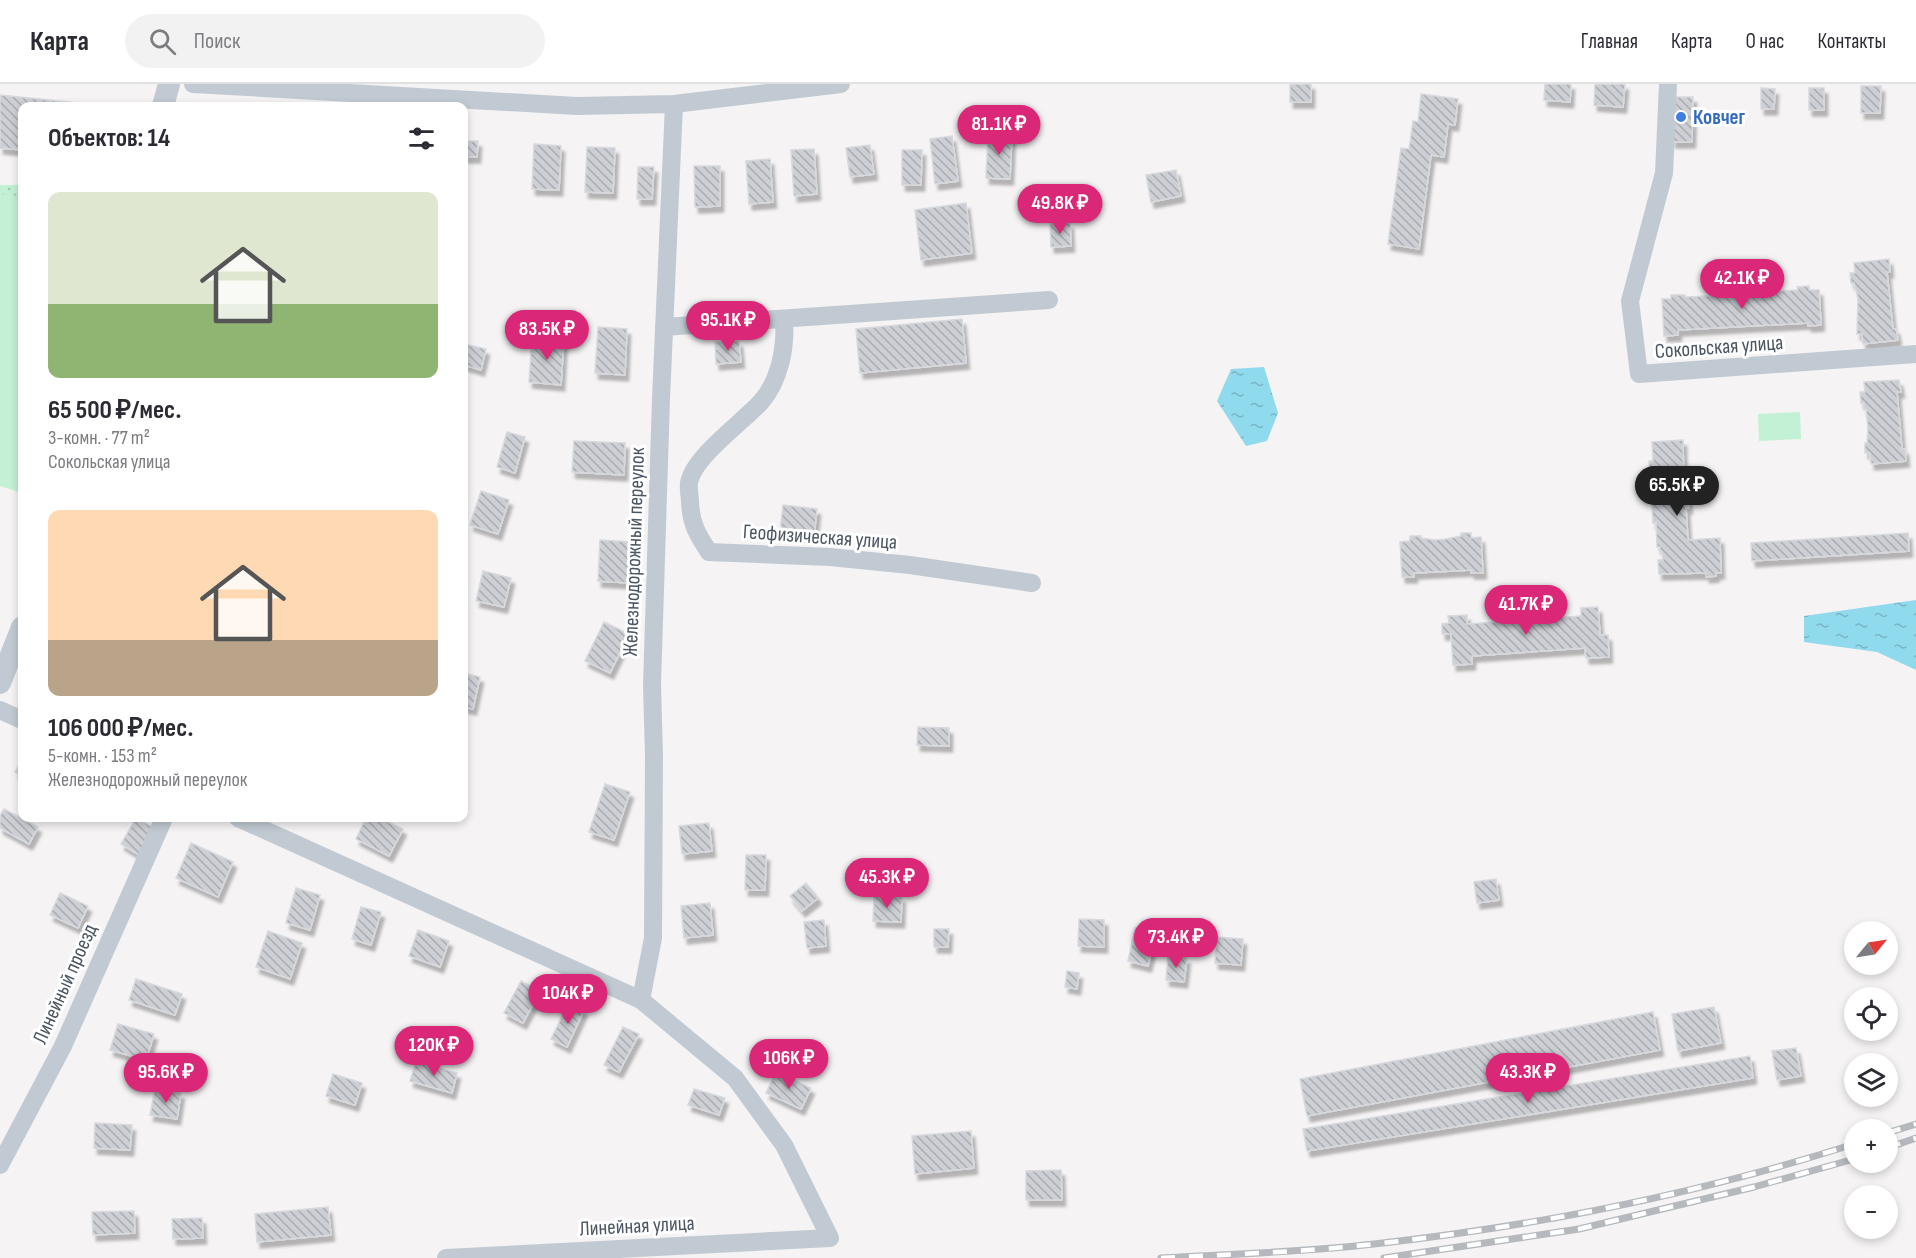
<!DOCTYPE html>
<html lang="ru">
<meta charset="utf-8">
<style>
body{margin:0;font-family:"Sofia Sans Condensed",sans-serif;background:#f2f2f3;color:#2b2b33;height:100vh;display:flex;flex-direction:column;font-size:22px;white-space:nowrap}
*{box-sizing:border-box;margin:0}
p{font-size:20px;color:#7c7c81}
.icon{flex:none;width:33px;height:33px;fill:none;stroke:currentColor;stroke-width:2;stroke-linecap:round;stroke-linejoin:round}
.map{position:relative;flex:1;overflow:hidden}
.panel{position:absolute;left:18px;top:18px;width:450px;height:720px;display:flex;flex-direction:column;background:#fff;border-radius:12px;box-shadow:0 3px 9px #0003}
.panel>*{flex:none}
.needle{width:39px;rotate:60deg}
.tools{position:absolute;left:1844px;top:837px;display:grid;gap:12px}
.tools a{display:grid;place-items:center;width:54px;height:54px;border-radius:50%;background:#fff;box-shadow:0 3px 9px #0003;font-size:30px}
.price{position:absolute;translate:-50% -51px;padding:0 14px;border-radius:21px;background:#db2777;color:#fff;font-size:20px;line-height:39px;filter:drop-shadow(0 2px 3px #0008)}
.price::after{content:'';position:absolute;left:50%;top:36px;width:18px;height:14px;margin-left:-9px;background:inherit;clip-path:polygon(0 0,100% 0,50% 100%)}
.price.selected{background:#222;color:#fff}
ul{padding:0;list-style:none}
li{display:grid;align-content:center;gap:12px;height:318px;padding:0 30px}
li span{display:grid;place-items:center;height:186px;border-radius:12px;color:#555}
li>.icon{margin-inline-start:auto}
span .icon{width:108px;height:108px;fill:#fffc;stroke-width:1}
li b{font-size:26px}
h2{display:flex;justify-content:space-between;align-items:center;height:72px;padding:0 30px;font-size:26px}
header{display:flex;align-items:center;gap:36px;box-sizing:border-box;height:84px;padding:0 30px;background:#fff;border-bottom:2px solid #e1e1e2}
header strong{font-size:28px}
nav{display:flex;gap:33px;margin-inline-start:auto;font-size:21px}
.search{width:420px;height:54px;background:#f2f2f3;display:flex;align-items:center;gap:15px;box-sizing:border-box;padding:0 21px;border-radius:33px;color:#7c7c81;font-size:22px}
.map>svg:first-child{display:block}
.grass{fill:url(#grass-dots)}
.park{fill:#c3f1d5}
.water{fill:url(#water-ripples)}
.building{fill:url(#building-back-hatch);stroke:#d7d9de;stroke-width:1.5;filter:url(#shadow)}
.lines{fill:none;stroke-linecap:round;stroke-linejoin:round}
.minor{stroke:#c1cad2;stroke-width:18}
.tertiary{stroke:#c1cad2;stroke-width:22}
.rail-casing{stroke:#b5b8bd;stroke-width:7}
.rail{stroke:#fff;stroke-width:4.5;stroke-dasharray:14;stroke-linecap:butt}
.shop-dot{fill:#3f7fe0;stroke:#fff;stroke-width:2}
.labels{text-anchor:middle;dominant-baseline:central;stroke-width:6;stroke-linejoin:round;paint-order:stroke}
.shop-label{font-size:21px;font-weight:bold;fill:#366cbe;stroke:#fff;text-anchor:start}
.street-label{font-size:21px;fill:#4a5661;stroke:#fff}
</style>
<header>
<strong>Карта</strong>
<div class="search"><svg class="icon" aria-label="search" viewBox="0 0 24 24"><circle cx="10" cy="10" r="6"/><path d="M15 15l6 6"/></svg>Поиск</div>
<nav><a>Главная</a><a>Карта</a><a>О нас</a><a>Контакты</a></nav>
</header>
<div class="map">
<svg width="1916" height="1174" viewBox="0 0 1916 1174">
<defs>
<pattern id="grass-dots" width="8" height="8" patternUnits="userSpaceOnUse" patternTransform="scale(1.5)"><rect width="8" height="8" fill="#c3f1d5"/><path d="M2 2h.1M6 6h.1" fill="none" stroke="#a0c6b0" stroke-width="1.8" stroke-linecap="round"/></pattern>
<pattern id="water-ripples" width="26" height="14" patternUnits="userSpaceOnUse" patternTransform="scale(1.5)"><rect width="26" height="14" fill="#90daee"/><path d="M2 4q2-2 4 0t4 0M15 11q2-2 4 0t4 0" fill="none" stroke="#78b4c4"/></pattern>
<pattern id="building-back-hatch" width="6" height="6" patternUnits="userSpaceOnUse" patternTransform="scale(1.5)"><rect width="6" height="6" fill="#cdcfd5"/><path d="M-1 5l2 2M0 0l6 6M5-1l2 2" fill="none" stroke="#a8abb0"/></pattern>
<filter id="shadow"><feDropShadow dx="3.5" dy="6" stdDeviation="1.5" flood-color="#0004"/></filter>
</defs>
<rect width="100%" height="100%" fill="#f5f3f3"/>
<!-- grass -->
<path class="grass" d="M0 101H22V133L0 120Z"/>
<!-- park -->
<path class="park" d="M0 110 22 112V409L0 402Z
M1800 328 1801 355 1759 357 1758 330Z"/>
<!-- water -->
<path class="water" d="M1264 283 1278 329 1267 357 1246 362 1217 317 1231 285Z
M1916 516V586L1877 568 1804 558V532Z"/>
<!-- building -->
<path class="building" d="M1290 0H1311V18H1290Z
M1545 0H1571L1570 18 1544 16Z
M1595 0H1625L1623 23 1594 21Z
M1861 2H1881L1880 29H1861Z
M1761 4 1775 5 1774 25H1761Z
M1809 4H1824V26H1809Z
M1421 10 1458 15 1455 41 1448 40 1444 73 1431 71 1419 165 1388 160 1401 64 1409 65 1413 37 1418 38Z
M0 11 97 21V22H22V66L0 64Z
M1673 13H1693L1692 58H1672Z
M988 49 1012 50 1010 95 986 94Z
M952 52 958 97 935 100 930 55Z
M464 57H478L477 73H464Z
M534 60 561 62 559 106 532 105Z
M870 61 874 90 850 93 846 64Z
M587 63 615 64 613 109 585 108Z
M814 65 817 110 794 112 791 66Z
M902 66H922L921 101H902Z
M770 75 773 118 749 120 746 77Z
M694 82H720V122L695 123Z
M638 83H654L652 115H637Z
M1176 86 1181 112 1151 118 1146 91Z
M966 119 972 169 921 176 915 126Z
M1070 139 1071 162 1051 163 1050 140Z
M1889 175 1890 188H1887L1893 245H1896L1898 256 1863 260 1862 250H1857L1858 214 1854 199H1851L1850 189H1855L1854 179Z
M1809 202V206H1819L1821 241 1808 242V239L1678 246V251L1664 252 1662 215H1671V211H1685V213L1731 211V214L1746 213V209L1798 206 1797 203Z
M962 235 966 279 860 289 856 245Z
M598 243 627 245 625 291 595 289Z
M532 253 564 255 561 301 529 298Z
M739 257 741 278 716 280 715 258Z
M464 260 486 265 481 286 464 281Z
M1899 296 1901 308H1897L1902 365H1905L1906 377 1871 380 1870 369H1865V359H1867L1868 345 1866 325H1864V319H1861L1860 308H1865L1864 298Z
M507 348 525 353 515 389 497 383Z
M1683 356 1684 412H1688L1689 424H1686L1688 456 1720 454 1721 489H1715L1716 492 1706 493V489L1659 490 1658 476H1663L1662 468H1660V463H1657L1656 438 1653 439 1649 377H1653L1652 358Z
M574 357 625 359 624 391 572 388Z
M481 407 509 416 498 450 470 441Z
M783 421 817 425 814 453 780 448Z
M1461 449H1471V454L1481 453 1483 489H1471V486L1414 489V493H1402L1400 458 1410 457V452H1421V454L1435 456 1446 455 1461 452Z
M1908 449 1909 467 1752 477 1751 459Z
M600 456 631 458 629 499 598 497Z
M483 487 511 494 504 523 476 517Z
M1598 523 1600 551H1608L1609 573 1586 574 1585 564 1472 572V580L1453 581 1451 550H1442V540L1449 539 1448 532 1467 531V540L1581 532V524Z
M604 538 629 550 610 589 585 577Z
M464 589 480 593 473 625 464 623Z
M918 643 949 644V662L917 661Z
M22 676V693L15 688Z
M605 700 630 708 614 756 589 748Z
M4 725 38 743 29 760 0 744V732Z
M136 734 155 744 139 771 121 760Z
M366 734H380L403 745 389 772 356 755Z
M709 739 712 767 682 770 679 742Z
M191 759 233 778 218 813 176 794Z
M746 771H766L765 806H745Z
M1496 795 1499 816 1477 819 1474 798Z
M806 799 818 814 802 827 790 812Z
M296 804 320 811 310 846 286 839Z
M60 809 88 822 78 844 50 831Z
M874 812 902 813 901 838 873 837Z
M710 819 713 851 684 854 681 822Z
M361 823 381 828 371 861 352 855Z
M1079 835 1104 836V863L1078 862Z
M824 836 826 862 807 864 804 838Z
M1135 844 1156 849 1148 882 1128 877Z
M934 845H949L948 863H934Z
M418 846 449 857 440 883 409 872Z
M268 847 302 859 290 895 256 883Z
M1216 853 1243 855 1241 881 1215 879Z
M1168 872 1187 874 1184 898 1166 896Z
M1067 887 1079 889 1077 905 1065 903Z
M136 895 182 910 175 931 129 916Z
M521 897 540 907 523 939 504 929Z
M569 918 584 926 567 963 551 955Z
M1714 923 1721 959 1678 967 1672 930Z
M1653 928 1660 966 1307 1032 1300 995Z
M118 940 154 950 146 976 110 966Z
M623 943 639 950 619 988 604 981Z
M1796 964 1801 992 1777 996 1772 967Z
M1750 972 1753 994 1307 1067 1303 1045Z
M416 978 457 989 452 1009 410 997Z
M776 988 811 1004 801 1025 766 1009Z
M333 990 362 999 355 1021 326 1012Z
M155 1004 181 1009 177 1035 150 1031Z
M694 1005 725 1014 719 1031 688 1021Z
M95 1039 132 1041 130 1066 94 1064Z
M971 1047 974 1084 915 1090 912 1052Z
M1061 1086 1062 1116H1026V1087Z
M328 1123 331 1151 257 1158 255 1130Z
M134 1127 135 1149 93 1151 92 1128Z
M202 1134 203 1154 173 1155 172 1135Z"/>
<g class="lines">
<!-- minor -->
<path class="minor" d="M193 0 577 22 674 20 841 0
M1668 0 1664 89 1630 217 1639 290 1916 270
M784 236C786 263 780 296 761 318 743 338 693 373 689 399 688 405 690 412 690 418 691 440 697 450 709 468L830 473 910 481 1032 499
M664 243 1049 216
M0 626 22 636
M238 734 641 916 735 994 784 1061 830 1154 446 1174
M641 916 653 854 654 672 652 601 661 315 674 20
M0 1081 63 962 164 734"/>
<!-- tertiary -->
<path class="tertiary" d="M163 22 169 0
M0 599 22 543"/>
<defs>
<path id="rail" d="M1887 1049 1916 1040
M1887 1064 1916 1054
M1161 1174C1232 1170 1304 1168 1374 1160 1537 1142 1698 1110 1854 1060
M1384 1174 1579 1145 1754 1103 1854 1075"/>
</defs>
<!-- rail casing -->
<use href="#rail" class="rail-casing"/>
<!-- rail -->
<use href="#rail" class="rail"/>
</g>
<!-- markers -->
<circle class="shop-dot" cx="1681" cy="33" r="6"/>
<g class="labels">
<!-- shop labels -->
<g class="shop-label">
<text x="1693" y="33">Ковчег</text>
</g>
<!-- street labels -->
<g class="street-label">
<text transform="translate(1719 263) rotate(-4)">Сокольская улица</text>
<text transform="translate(820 453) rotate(4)">Геофизическая улица</text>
<text transform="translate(634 468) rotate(-88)">Железнодорожный переулок</text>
<text transform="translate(65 900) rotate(-66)">Линейный проезд</text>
<text transform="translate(637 1142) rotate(-3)">Линейная улица</text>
</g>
</g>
</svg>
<div class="tools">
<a><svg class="needle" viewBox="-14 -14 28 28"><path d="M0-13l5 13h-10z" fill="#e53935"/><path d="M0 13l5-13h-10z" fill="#7c7c81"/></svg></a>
<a><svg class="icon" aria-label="locate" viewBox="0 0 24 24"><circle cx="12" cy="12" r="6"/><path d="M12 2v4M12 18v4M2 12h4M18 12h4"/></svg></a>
<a><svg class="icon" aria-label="layers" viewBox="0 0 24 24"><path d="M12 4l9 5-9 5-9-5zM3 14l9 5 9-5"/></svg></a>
<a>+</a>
<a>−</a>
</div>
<b class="price" style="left:999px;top:72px">81.1K ₽</b>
<b class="price" style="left:1060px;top:151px">49.8K ₽</b>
<b class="price" style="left:1742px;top:226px">42.1K ₽</b>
<b class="price" style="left:728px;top:268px">95.1K ₽</b>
<b class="price" style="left:547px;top:277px">83.5K ₽</b>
<b class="price selected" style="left:1677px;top:433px">65.5K ₽</b>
<b class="price" style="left:1526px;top:552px">41.7K ₽</b>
<b class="price" style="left:887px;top:825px">45.3K ₽</b>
<b class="price" style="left:1176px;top:885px">73.4K ₽</b>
<b class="price" style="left:568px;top:941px">104K ₽</b>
<b class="price" style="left:434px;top:993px">120K ₽</b>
<b class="price" style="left:789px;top:1006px">106K ₽</b>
<b class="price" style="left:166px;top:1020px">95.6K ₽</b>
<b class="price" style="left:1528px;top:1020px">43.3K ₽</b>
<section class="panel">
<h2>Объектов: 14<svg class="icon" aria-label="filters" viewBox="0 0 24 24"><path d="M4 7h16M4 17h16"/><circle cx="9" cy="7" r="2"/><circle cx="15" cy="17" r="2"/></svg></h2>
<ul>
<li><span style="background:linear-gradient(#dfe7d0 60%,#8fb573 0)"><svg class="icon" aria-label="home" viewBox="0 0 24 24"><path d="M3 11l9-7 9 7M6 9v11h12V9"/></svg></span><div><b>65 500 ₽/мес.</b><p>3-комн. · 77 m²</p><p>Сокольская улица</p></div></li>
<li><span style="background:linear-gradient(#ffd9b3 70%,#b9a48a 0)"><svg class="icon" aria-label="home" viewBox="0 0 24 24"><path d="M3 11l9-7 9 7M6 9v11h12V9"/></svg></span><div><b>106 000 ₽/мес.</b><p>5-комн. · 153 m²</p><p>Железнодорожный переулок</p></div></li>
</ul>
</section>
</div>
